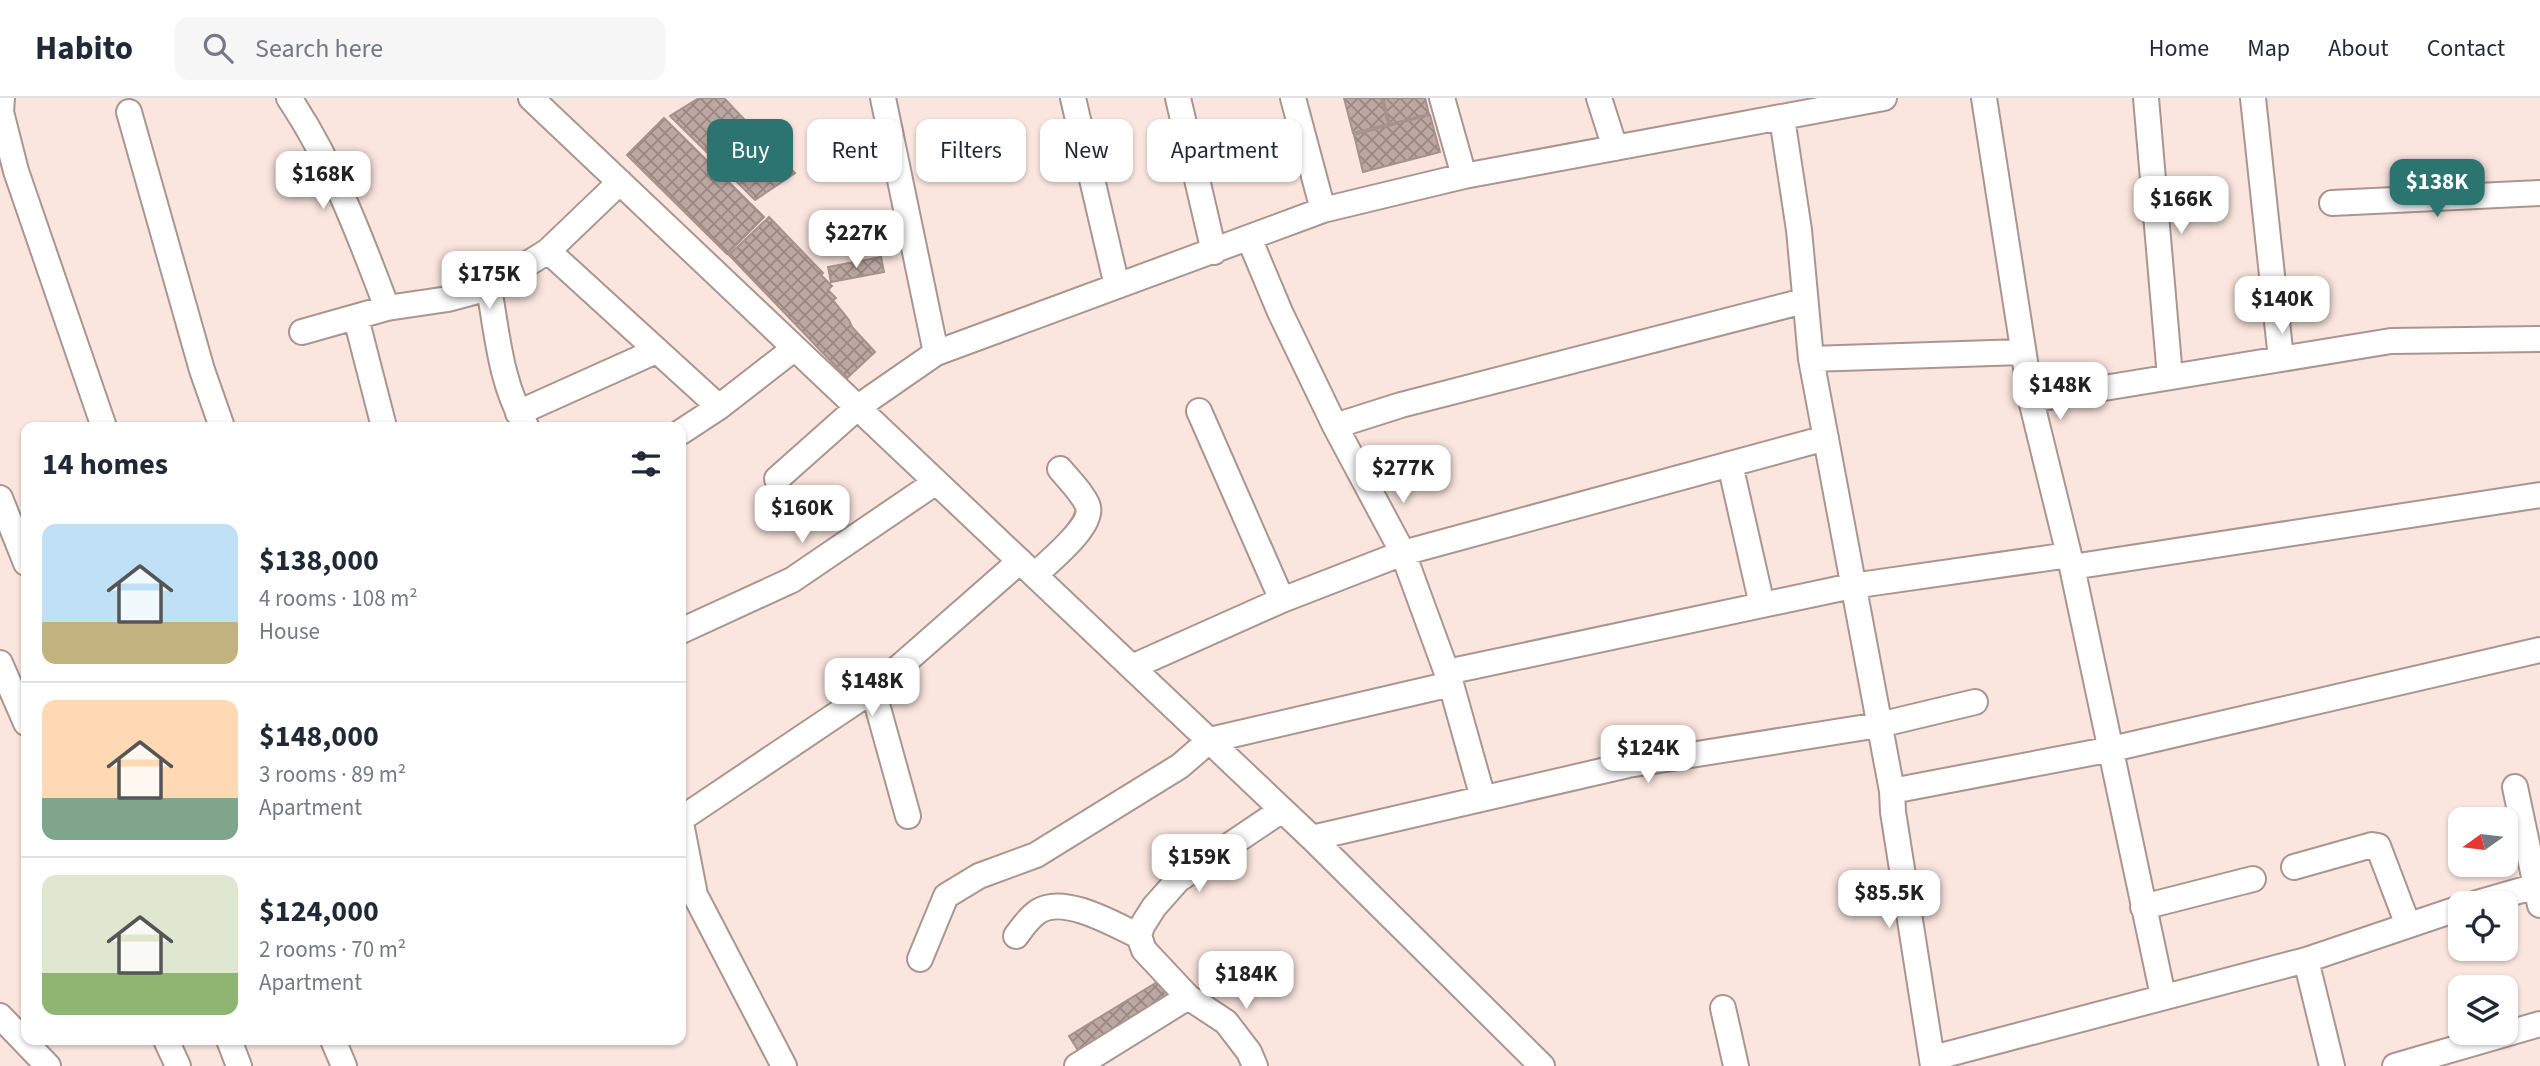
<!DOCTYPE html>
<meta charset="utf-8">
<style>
body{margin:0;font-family:"Source Sans 3",sans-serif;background:#f6f6f7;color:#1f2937;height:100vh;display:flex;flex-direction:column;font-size:26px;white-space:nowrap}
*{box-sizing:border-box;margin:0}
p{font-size:23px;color:#747a83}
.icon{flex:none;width:38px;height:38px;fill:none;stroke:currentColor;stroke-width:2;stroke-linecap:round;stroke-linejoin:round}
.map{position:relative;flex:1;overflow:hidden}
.sheet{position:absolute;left:21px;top:324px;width:665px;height:623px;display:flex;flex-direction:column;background:#fff;border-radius:14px;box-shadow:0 2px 5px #0004}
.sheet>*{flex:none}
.hud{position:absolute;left:707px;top:21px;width:665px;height:63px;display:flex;gap:14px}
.needle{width:46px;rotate:256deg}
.controls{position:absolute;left:2448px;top:709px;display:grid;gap:14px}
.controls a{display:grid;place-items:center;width:70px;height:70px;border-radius:14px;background:#fff;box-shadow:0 2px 5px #0004;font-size:35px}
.price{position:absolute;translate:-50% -60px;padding:0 16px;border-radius:14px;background:#fff;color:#222;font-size:23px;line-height:46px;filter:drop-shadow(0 2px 4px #0008)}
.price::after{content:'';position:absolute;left:50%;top:42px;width:21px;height:16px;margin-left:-10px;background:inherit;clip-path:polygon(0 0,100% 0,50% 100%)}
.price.current{background:#2b7470;color:#fff}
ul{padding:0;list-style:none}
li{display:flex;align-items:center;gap:21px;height:175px;padding:0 21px}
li+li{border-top:2px solid #e0e1e3}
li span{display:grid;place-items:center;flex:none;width:196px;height:140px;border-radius:14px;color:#555}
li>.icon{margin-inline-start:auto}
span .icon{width:84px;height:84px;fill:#fffc;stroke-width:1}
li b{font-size:30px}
h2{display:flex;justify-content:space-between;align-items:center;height:84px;padding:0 21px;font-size:30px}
.pill{padding:0 24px;border-radius:14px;background:#fff;box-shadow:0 2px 5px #0004;font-size:24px;line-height:63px}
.pill.current{background:#2b7470;color:#fff}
header{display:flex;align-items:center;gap:42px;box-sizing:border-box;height:98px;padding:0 35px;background:#fff;border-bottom:2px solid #e0e1e3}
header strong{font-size:33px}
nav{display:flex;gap:38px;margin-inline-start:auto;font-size:24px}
.search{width:490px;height:63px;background:#f6f6f7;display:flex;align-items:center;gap:18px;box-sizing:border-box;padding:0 24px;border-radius:14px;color:#747a83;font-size:26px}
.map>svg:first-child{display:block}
.building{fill:url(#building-cross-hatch);stroke:#a5928b;stroke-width:2}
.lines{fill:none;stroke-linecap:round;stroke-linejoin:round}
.minor-casing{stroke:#a9968f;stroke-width:28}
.minor{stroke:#fff;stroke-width:24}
</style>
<header>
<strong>Habito</strong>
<div class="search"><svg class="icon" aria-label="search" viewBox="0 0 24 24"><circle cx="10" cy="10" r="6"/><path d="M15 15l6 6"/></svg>Search here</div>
<nav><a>Home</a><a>Map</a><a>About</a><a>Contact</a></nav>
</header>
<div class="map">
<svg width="2540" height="968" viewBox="0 0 2540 968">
<defs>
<pattern id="building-cross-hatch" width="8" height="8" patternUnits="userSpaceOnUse" patternTransform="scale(1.75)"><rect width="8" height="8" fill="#bca8a2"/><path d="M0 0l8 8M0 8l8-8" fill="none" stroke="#988782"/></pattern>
</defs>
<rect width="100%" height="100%" fill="#fbe6df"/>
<!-- building -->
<path class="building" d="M699 0H724L795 75 755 102 670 18Z
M1344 0H1381L1388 26 1353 35Z
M1383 0H1425L1429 16 1390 26Z
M1430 17 1440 54 1363 74 1354 37Z
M664 20 764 119 727 156 627 57Z
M769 119 823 175 821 177 832 188 828 192 836 200 833 202 849 222 852 229 875 254 847 280 729 157Z
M881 159 884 174 831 184 828 169Z
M1162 881 1172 897 1079 954 1069 938Z"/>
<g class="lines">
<defs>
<path id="minor" d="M2 0 1 14 16 73 104 329
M289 0C332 64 360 138 387 210
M531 0 1312 740 1542 968
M883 0 936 255
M1073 0 1117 188
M1178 0 1214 154
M1293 0 1323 112
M1442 0 1464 78
M1599 0 1615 50
M1984 0 2031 302 2072 469 2163 898
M2146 0 2170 279
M2253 0 2281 261
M129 14 202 272 222 329
M1782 20 1799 132 1811 261 1892 693 1893 714 1933 968
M2332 105 2540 95
M1249 140 1280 214 1335 328 1403 455 1451 586 1483 700
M548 153 719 309
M489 190C497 235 501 288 526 328
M356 220 384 329
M302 234 387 210 448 201 489 190 548 153 620 84
M1811 261 2022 254
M2031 302 2391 243 2540 241
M1199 313 1282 502
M518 315 656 253
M1335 328 1401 307 1804 203
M681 334 719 309 795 250
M1730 366 1762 507
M777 381 858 309 936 255 1323 112 1464 78 1884 0
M0 400 26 465
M2072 469 2540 397
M1035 477C1049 463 1097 426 1087 406 1081 393 1069 382 1060 371
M681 533 792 482 936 384
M0 565 26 625
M1132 569 1282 502 1403 455 1826 340
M1447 574 1852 488 2069 457
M873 592 908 718
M2515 689 2540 807
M1892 693 2112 651 2540 552
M681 721 873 592 1020 463
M681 725 695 797 784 968
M1312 740 1628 667 1879 627 1975 604
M2294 769 2372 747 2378 748 2408 827
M2477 805 2536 788
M2143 809 2253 781
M1016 838C1022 830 1029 819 1039 813 1065 797 1115 827 1139 838
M920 861 946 798 979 778 1036 757 1180 668 1210 642 1451 586
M2306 862 2332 968
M1723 910 1736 968
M0 918 48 968
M166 942 178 968
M229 942 239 968
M333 942 344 968
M1933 960 2306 862 2460 810
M1077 968 1188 899
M1255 968 1249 954 1226 924 1188 899 1144 852 1139 838 1142 828 1154 809 1178 782 1282 712
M2395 968 2540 926"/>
</defs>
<!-- minor casing -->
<use href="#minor" class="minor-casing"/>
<!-- minor -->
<use href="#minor" class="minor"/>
</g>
</svg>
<div class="controls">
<a><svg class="needle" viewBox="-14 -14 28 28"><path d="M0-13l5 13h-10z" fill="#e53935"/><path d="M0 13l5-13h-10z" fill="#747a83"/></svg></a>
<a><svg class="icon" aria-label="locate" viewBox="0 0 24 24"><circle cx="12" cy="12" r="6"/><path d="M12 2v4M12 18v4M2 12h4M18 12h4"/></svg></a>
<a><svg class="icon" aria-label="layers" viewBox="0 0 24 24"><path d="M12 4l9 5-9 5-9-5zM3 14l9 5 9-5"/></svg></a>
</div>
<b class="price" style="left:323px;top:113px">$168K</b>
<b class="price current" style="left:2437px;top:121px">$138K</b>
<b class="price" style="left:2181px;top:138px">$166K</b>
<b class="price" style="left:856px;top:172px">$227K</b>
<b class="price" style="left:489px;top:213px">$175K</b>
<b class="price" style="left:2282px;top:238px">$140K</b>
<b class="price" style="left:2060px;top:324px">$148K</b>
<b class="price" style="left:1403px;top:407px">$277K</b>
<b class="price" style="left:802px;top:447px">$160K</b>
<b class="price" style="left:872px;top:620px">$148K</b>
<b class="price" style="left:1648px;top:687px">$124K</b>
<b class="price" style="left:1199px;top:796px">$159K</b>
<b class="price" style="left:1889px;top:832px">$85.5K</b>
<b class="price" style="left:1246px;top:913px">$184K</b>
<div class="hud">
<a class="pill current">Buy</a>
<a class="pill">Rent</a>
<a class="pill">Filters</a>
<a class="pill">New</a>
<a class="pill">Apartment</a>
</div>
<section class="sheet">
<h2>14 homes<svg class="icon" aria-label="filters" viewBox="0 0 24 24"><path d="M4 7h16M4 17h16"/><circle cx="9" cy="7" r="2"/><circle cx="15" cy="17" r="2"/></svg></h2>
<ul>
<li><span style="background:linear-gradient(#bfe0f5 70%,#c2b280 0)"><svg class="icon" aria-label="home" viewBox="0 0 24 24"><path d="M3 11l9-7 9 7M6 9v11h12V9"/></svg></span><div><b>$138,000</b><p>4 rooms · 108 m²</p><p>House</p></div></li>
<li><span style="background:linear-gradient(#ffd9b3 70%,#7fa58c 0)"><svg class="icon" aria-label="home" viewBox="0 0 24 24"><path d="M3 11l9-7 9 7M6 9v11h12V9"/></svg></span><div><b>$148,000</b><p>3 rooms · 89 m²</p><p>Apartment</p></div></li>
<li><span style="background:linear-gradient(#dfe7d0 70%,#8fb573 0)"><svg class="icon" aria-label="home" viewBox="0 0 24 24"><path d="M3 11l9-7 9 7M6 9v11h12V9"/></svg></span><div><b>$124,000</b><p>2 rooms · 70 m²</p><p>Apartment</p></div></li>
</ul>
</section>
</div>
